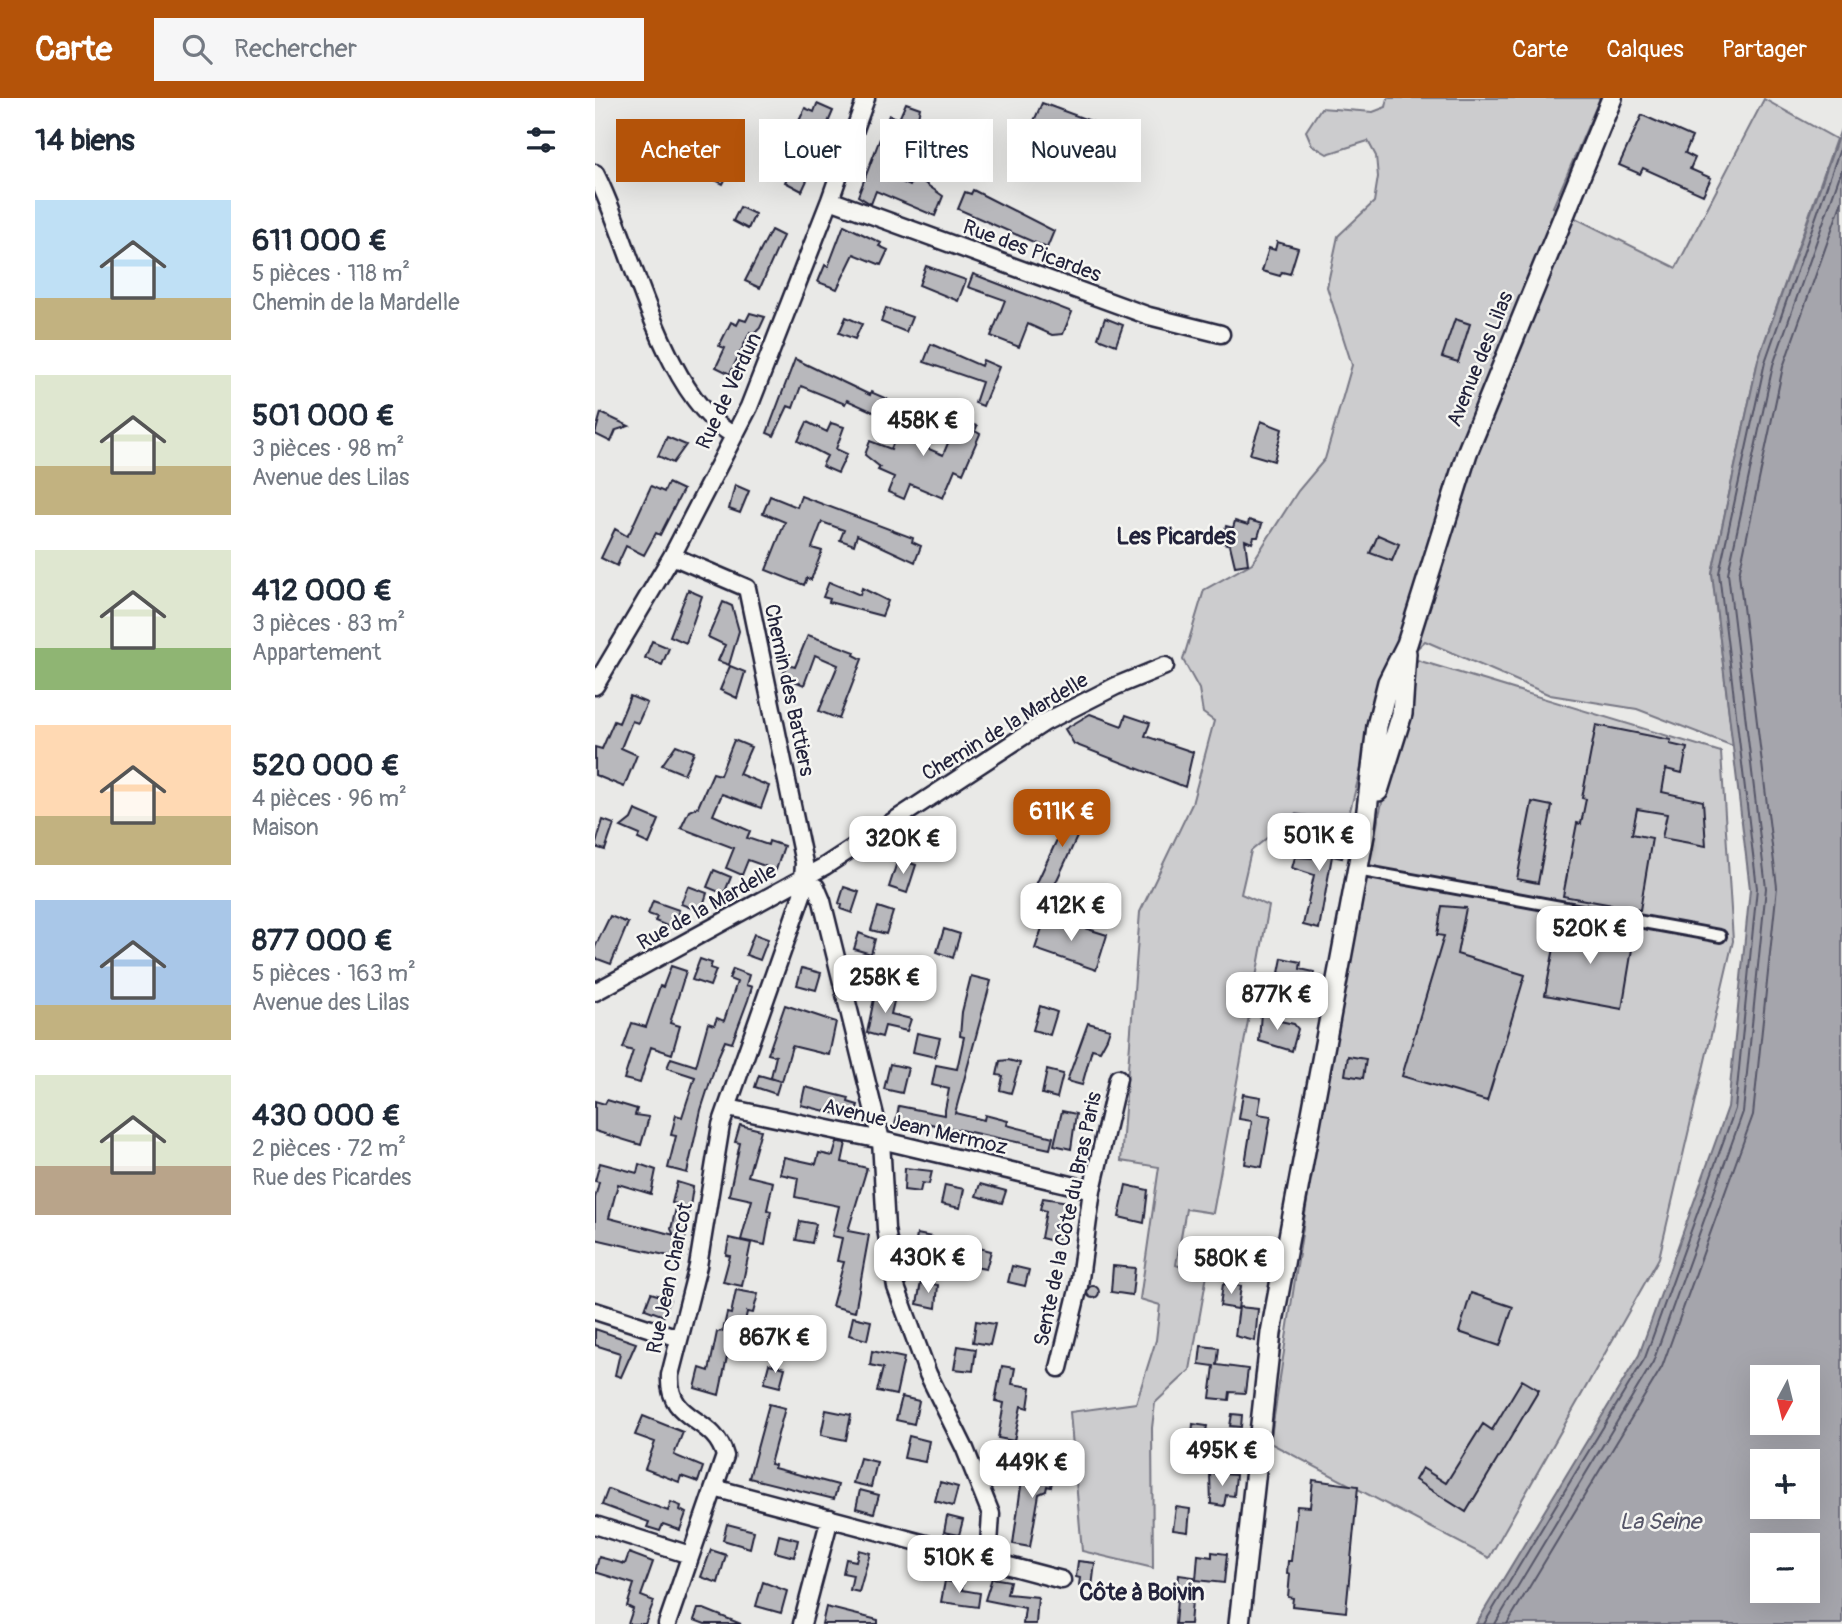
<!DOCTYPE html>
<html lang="fr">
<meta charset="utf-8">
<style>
body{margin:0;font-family:Pangolin,sans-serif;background:#f6f6f7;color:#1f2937;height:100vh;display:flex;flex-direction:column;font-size:26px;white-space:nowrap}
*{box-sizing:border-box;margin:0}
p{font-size:23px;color:#747a83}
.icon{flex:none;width:38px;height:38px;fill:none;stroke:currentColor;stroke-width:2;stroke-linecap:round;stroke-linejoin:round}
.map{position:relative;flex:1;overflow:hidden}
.sheet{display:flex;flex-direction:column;background:#fff;width:595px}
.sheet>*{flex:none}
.guide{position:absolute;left:21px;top:21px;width:665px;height:63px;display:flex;gap:14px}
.needle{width:46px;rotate:187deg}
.tools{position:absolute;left:1155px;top:1267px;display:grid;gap:14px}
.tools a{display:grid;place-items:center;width:70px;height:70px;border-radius:0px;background:#fff;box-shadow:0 7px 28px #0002;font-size:35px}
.price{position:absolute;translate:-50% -60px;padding:0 16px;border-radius:14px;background:#fff;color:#222;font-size:23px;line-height:46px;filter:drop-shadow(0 2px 4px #0008)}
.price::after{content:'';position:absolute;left:50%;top:42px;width:21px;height:16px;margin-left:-10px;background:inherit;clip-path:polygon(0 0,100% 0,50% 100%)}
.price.active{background:#b45309;color:#fff}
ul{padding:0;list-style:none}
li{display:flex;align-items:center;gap:21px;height:175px;padding:0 35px}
li span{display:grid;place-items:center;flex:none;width:196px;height:140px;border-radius:0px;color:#555}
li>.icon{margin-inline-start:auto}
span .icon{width:84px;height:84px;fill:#fffc;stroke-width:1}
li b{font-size:30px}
h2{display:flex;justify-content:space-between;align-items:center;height:84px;padding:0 35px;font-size:30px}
.pill{padding:0 24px;border-radius:0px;background:#fff;box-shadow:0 7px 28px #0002;font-size:24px;line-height:63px}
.pill.active{background:#b45309;color:#fff}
header{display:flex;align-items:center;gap:42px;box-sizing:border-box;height:98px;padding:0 35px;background:#b45309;color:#fff}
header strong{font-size:33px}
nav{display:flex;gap:38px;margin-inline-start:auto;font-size:24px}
.search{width:490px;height:63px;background:#f6f6f7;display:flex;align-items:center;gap:18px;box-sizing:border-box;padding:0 24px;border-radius:0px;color:#747a83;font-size:26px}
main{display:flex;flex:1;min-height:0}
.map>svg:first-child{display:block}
.green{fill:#ccccce;stroke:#777784;stroke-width:2}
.water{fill:#a5a5ac;stroke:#71717f;stroke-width:2;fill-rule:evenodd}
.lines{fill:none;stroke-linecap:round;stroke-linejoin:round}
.shore{stroke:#565668;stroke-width:2}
.building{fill:#b8b8bc;stroke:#22223b;stroke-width:2}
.pedestrian-casing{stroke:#22223b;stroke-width:16}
.minor-casing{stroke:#22223b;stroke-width:21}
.tertiary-casing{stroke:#22223b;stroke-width:24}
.pedestrian{stroke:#f6f6f2;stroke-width:10}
.minor{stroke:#f6f6f2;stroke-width:16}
.tertiary{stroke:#f6f6f2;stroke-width:19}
.labels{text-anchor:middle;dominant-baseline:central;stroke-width:5;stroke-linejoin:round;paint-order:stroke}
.street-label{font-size:21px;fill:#22223b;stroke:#f6f6f2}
.neighbourhood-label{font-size:23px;font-weight:bold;fill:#22223b;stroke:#f6f6f2}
.water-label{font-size:23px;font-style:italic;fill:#565668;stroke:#f6f6f2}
</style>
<header>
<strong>Carte</strong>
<div class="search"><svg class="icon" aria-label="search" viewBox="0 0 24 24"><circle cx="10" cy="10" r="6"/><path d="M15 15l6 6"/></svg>Rechercher</div>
<nav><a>Carte</a><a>Calques</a><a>Partager</a></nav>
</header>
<main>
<section class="sheet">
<h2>14 biens<svg class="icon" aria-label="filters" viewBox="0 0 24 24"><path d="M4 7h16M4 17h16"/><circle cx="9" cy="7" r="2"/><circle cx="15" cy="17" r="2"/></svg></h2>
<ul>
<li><span style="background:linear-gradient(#bfe0f5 70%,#c2b280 0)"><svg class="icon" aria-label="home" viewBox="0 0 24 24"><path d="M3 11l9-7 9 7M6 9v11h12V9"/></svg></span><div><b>611 000 €</b><p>5 pièces · 118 m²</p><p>Chemin de la Mardelle</p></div></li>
<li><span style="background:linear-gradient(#dfe7d0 65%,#c2b280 0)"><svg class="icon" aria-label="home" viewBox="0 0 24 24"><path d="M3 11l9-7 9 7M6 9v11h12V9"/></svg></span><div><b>501 000 €</b><p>3 pièces · 98 m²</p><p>Avenue des Lilas</p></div></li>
<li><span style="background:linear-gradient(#dfe7d0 70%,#8fb573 0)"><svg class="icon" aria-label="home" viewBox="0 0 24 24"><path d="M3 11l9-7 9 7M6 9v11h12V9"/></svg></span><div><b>412 000 €</b><p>3 pièces · 83 m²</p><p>Appartement</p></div></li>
<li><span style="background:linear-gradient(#ffd9b3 65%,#c2b280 0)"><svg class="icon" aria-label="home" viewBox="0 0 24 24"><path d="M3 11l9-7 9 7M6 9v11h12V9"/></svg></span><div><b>520 000 €</b><p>4 pièces · 96 m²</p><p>Maison</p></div></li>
<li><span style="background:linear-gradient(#a9c7e8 75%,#c2b280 0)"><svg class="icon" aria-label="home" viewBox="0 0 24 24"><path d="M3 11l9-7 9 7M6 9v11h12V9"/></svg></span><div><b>877 000 €</b><p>5 pièces · 163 m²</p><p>Avenue des Lilas</p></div></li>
<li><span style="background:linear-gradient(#dfe7d0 65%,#b9a48a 0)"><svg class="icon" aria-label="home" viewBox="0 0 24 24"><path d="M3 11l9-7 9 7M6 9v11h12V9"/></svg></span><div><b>430 000 €</b><p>2 pièces · 72 m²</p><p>Rue des Picardes</p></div></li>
</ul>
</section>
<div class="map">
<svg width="1247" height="1526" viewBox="0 0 1247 1526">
<rect width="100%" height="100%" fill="#e9e9e7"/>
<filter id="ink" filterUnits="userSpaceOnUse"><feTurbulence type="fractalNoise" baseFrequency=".0143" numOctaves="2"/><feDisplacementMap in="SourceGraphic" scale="14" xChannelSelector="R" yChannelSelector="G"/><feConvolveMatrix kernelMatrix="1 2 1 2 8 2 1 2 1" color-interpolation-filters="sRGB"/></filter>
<g filter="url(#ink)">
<!-- green -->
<path class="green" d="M793 0H1005L958 109 1081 170 1169 1 1241 41 1163 262 1117 475 1138 648 1042 611 955 597 830 543 790 580 752 724 701 716 656 753 646 796 674 808 618 1115 591 1111 581 1167 612 1177 595 1272 560 1305 557 1330 558 1470 487 1453 475 1314 541 1305 561 1242 565 1207 545 1201 564 1069 526 1063 545 814 597 706 619 623 608 615 604 591 588 562 609 492 657 465 703 393 730 361 757 267 732 189 743 138 779 104 783 79 781 58 773 43 732 56 717 47 711 33 726 10 778 14 791 9Z
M822 562 1126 654 1138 843 1064 1160 894 1460 675 1345 731 979 784 717Z"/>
<!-- water -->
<path class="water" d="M1247 28V1526H881L1044 1257 1133 1009 1155 791 1117 475 1163 262ZM1167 1279H1213V1325H1167ZM1167 1363H1213V1409H1167ZM1167 1447H1213V1493H1167Z"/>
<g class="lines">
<!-- shore -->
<path class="shore" d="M889 1526 1050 1260 1140 1011 1162 790 1124 475 1170 264 1247 45
M900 1526 1058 1264 1148 1014 1171 790 1133 475 1178 267 1247 71
M912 1526 1067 1269 1158 1017 1182 789 1144 476 1188 269 1247 103"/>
</g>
<!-- building -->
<path class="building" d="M311 5 325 10 322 23 313 39 309 37 304 43 291 77 315 88 325 62 336 67 328 84 348 98 340 118 281 93 276 106 263 98 294 17 304 21Z
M447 5 512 29 495 66V41L477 33 474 40 438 25Z
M222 6 238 13 224 46 228 48 207 93 190 84 205 52 201 50 212 26 204 23 210 10 219 14Z
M1047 17 1097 39 1090 55 1100 60 1095 71 1116 80 1108 97 1048 70 1045 76 1024 67Z
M358 30 376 39 368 56 351 48Z
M118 66 134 74 128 86 112 78Z
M378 92 459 133 452 150 363 111 370 94 376 96Z
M145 109 160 116 153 131 138 123Z
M249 127 286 145 284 148 293 152 286 167 259 156 242 191 223 184 230 167 233 169Z
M176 132 188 138 165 190 150 183Z
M682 144 703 150 695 176 687 174 685 178 667 173 674 150 680 152Z
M331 168 371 182 363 203 324 187Z
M378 176 477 214 468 236 457 237 433 226 424 249 396 238 410 202 373 189Z
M291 210 317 219 311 234 286 224Z
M155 215 170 219 165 230 159 236 155 234 135 276 121 269 130 250 124 248 136 224 142 227 145 221 151 223Z
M251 219 267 226 260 241 244 235Z
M510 220 528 227 521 247 503 240Z
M860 221 875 226 863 264 847 259Z
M336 246 386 268 388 262 404 269 388 308 380 305 387 284 329 264Z
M200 261 275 297 276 294 292 301 285 317 252 302 250 306 206 288 198 310 193 308 179 338 172 335Z
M6 315 34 328 21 332 16 344 0 336Z
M310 315 331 323 322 346 348 357 361 326 366 328 368 323 382 328 380 333 385 336 368 375 360 371 348 400 315 386 309 401 293 394 299 379 283 372 285 369 270 357 275 343 296 351Z
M666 323 687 331 679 363 655 356Z
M212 324 232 334 236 325 249 329 241 351 252 356 243 375 227 368 232 358 203 343Z
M72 339 91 347 78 365 63 358Z
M73 385 88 392 65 437 61 435 49 457 31 448 22 468 6 460 20 431 32 438 35 434 56 388 69 394Z
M140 387 154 393 145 415 134 411Z
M175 398 202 409 206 398 318 440 317 444 326 448 320 464 262 437 259 447 245 442 249 432 227 424 217 450 227 453 216 482 212 480 209 487 171 472 190 424 168 415Z
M654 422 667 426 663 439H659L657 445 650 442 653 466 640 468 635 447 626 444 631 428 638 430 640 423 653 427Z
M783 437 804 446 797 463 775 455Z
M234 484 265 497 267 490 293 503 287 518 234 504 235 501 228 499Z
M93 492 107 498 91 545 75 538Z
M128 504 137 508 144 533 134 567 123 563 130 547 113 539Z
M213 537 260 554 259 557 267 561 244 621 224 613 243 567 220 557 209 587 187 578 193 567 200 569Z
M57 543 74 550 67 567 50 560Z
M135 568 150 574 142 600 125 592Z
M35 598 52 605 43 625 37 623 26 650 42 657 29 689 0 677V649L7 651 19 623 24 625Z
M495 616 527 628 531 617 555 625 550 638 598 654 590 689 479 646 470 631Z
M1001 627 1076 642 1075 646 1092 650 1087 675 1071 671 1067 694 1108 703 1111 748 1067 740 1072 716 1042 711 1037 736 1057 740 1045 812 968 798 982 725 986 726 991 701 987 700Z
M139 642 156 649 144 676 174 688 166 710 127 696 118 717 155 733 152 740 173 747 174 743 189 748 181 772 153 762 147 777 131 770 139 750 86 730 94 713 103 709 118 675 125 677Z
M81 647 99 654 89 676 67 667Z
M480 703 495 711 455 797 439 791Z
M937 704 957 708 943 785 922 781Z
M40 712 64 722 54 746 43 741 45 737 26 729 36 721Z
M8 722 19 726 10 752 0 749Z
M725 729 744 734 741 745 751 748 747 760 737 758 724 831 708 827 719 777 697 770 700 759 717 760Z
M303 761 321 767 312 795 294 789Z
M119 772 136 779 129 796 112 789Z
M93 788 112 795 106 814 86 806Z
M249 789 264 794 257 815 246 811 247 807 244 805Z
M58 803 84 812 77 830 60 823 62 819 53 816Z
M847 808 871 810 862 856 930 877 892 1003 807 978 849 838 842 837Z
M283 809 298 814 291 836 276 832Z
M15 818 33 825 16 866 0 860V849Z
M451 818 512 837 501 872 440 851Z
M964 824 1039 839 1027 911 950 897Z
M349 831 365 836 358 860 342 854Z
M264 835 280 841 276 856 259 851Z
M159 836 173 841 165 862 151 857Z
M687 860 706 864 705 871 719 874 717 886 705 884 700 904 682 900 688 876 684 875Z
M105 861 117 865 115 870 121 872 115 888 97 882Z
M76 868 91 873 75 925 85 928 77 956 56 949 45 985 29 981 38 953 28 950 37 925 51 929 65 888 68 889Z
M207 870 226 875 221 892 202 887Z
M138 871 154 877 151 887 157 889 153 902 137 945 130 943 123 959 106 1012 92 1075 73 1070 81 1038 76 1037 81 1017 87 1019 100 979 72 970 76 960 101 968 113 925 119 927 122 920 129 923 142 884 134 881Z
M376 878 396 883 360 1015 389 1022 390 1017 413 1023 412 1027 458 1039 455 1051 356 1030 355 1038 345 1035 346 1028 331 1025 329 1033 300 1027 304 1008 349 1017 354 991 337 987 341 967 362 971 369 939 365 938 367 914Z
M281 891 301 895 296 916 316 921 312 933 290 928 287 939 272 935Z
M190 907 241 924 234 957 197 948 187 983 176 979 181 958 173 956Z
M445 908 462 914 455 937 438 932Z
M666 914 681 915 680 922 699 926 703 931 697 953 664 943Z
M493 925 515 931 512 940 505 953 497 951 487 987 472 983Z
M322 935 345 940 340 959 318 954Z
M753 958 771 961 768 980 750 977Z
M413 962 425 965 416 995 405 992 408 978 402 977 405 963Z
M295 966 313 970 307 995 289 991Z
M452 972 468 976 462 1000 447 996Z
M164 977 185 983 181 996 160 989Z
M210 989 254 1000 253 1004 263 1007 259 1020 206 1007Z
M648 996 666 999 663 1016 676 1018 667 1069 650 1066 657 1023 644 1021Z
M12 1002 42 1011 40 1017 54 1019 46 1047 0 1033V1003L10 1006Z
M467 1013 481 1016 476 1051 459 1047Z
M145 1027 166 1032 153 1078 178 1084 172 1112 176 1113 170 1147 146 1142 157 1102 134 1097 145 1045 140 1044Z
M242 1044 251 1045 247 1064 272 1070 253 1133 274 1137 260 1214 237 1208 249 1164 242 1163 247 1140 237 1138 244 1108 200 1099 203 1080 185 1076 189 1059 221 1066 224 1055 238 1058Z
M5 1065 42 1075 44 1066 61 1072 56 1096 23 1086 14 1120 79 1137 76 1131 82 1106 77 1105 82 1084 98 1089 87 1161 0 1141V1100L4 1084 0 1083Z
M310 1070 337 1073 334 1086 327 1085 325 1094 309 1092Z
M385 1086 411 1093 407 1105 381 1098Z
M350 1087 369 1091 365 1110 346 1106Z
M531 1087 553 1092 549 1125 524 1119Z
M448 1100 474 1104 471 1124 467 1123 462 1144 446 1140 451 1113 445 1111Z
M205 1123 221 1126 217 1145 201 1142Z
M322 1136 337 1139 329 1172 317 1170Z
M134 1140 156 1145 147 1188 128 1184 135 1158 131 1157Z
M372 1147 396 1153 391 1171 368 1167Z
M625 1156 640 1158 638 1174 622 1172Z
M417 1168 434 1172 430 1188 413 1184Z
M518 1168 540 1170 537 1197 516 1194Z
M326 1184 343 1187 341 1210 322 1206Z
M628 1186 646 1188 643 1211 625 1208Z
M492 1194a6 6 0 1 1 12 0a6 6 0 1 1-12 0Z
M141 1192 163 1196 158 1215 152 1214 147 1238 139 1236 135 1245 124 1297 100 1290 105 1270 114 1273 122 1234 128 1233 132 1215 136 1216Z
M56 1195 75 1201 69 1218 50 1211Z
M876 1195 918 1209 905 1248 864 1234Z
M644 1209 663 1211 660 1243 640 1238Z
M258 1219 276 1223 272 1242 254 1237Z
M381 1223 400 1226 395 1247 378 1244Z
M0 1231 41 1245 26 1279 20 1277 25 1255 0 1247Z
M363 1248 381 1251 378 1273 359 1271Z
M606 1248 624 1250 622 1267 653 1271 650 1295 635 1294 634 1302 615 1300 619 1268 604 1266Z
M277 1253 309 1260 301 1297 282 1293 288 1270 275 1267Z
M174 1266 190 1270 185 1289 169 1285Z
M407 1268 420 1270 417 1286 436 1289 433 1310 426 1308 419 1343 403 1340 409 1305 400 1303Z
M927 1282 944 1292 871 1414 820 1382 827 1370 851 1385 888 1326 897 1332Z
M307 1299 324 1303 319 1326 301 1322Z
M174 1306 190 1310 175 1366 180 1367 179 1370 243 1387 239 1401 154 1380Z
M231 1312 256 1317 251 1342 226 1337Z
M637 1316 647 1317 646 1329 635 1328Z
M48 1318 88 1334 79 1357 108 1369 103 1384 86 1378 84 1384 50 1371 60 1344 40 1337Z
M598 1326 612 1328 610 1338H597Z
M314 1338 334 1343 330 1364 309 1360Z
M265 1360 282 1364 276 1389 258 1385Z
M442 1361 460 1365 456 1389 452 1388 451 1393 444 1396 435 1449 418 1446 427 1381H431L433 1369 440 1370Z
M615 1375 641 1377 639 1398 631 1397 629 1408 616 1406Z
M718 1382 763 1388 751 1514 697 1508 698 1500 693 1499 695 1476 692 1475 693 1463H696L702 1408 715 1409Z
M345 1384 363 1389 358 1408 340 1403Z
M13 1391 73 1413 76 1404 86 1408 85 1412 91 1415 85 1432 68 1426 65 1433 52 1429 54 1424 7 1407Z
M265 1392 284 1397 279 1415 261 1410Z
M581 1409 595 1411 593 1434 578 1432Z
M352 1418 368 1422 364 1437 349 1434Z
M132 1426 159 1433 155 1450 128 1442Z
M184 1437 203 1442 199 1459 180 1454Z
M116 1452 131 1457 123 1485 106 1479Z
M264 1452 275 1455 264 1494 255 1492 258 1477 248 1475 251 1461 261 1463Z
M617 1454 632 1456 629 1485 601 1482 603 1457 617 1459Z
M34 1455 58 1464 46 1498 59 1503 50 1526H33L38 1511 32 1508 39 1486 0 1474 4 1459 30 1466Z
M483 1463 500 1465 497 1489 484 1487 485 1480 481 1479Z
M584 1477 599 1479 595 1526H580Z
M397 1480 415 1483 412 1496 443 1499 441 1526H428L430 1510 390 1502Z
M350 1483 368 1486 367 1492 385 1495 383 1509 346 1504Z
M168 1484 192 1493 186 1515 161 1508Z
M231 1509 283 1522V1526H227Z
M103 1511H109L146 1526H110L99 1522Z"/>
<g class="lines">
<defs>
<path id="pedestrian" d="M762 772 1125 838"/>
<path id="minor" d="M0 75C36 143 68 301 139 337
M235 102 554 218 626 236
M0 588 77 458 154 309 235 102 271 0
M206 782 221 789 227 803 286 1042 291 1131 301 1189 333 1276 370 1351 396 1416 393 1461
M0 894 230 768 450 624 521 588 570 568
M133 1010 286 1042 497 1092
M0 1213 84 1240
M464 1270 484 1188 497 1092 523 980
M119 1390 467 1482
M0 1427 95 1457
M72 1526 130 1358C119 1317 72 1325 75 1277L103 1168 126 1027 207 797 209 765 152 490 77 458
M207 1526 235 1420"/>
<path id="tertiary" d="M783 693 807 616 811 555
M644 1526 676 1235 769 737 782 628 793 584 812 546 872 355 1017 0"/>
</defs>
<!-- pedestrian casing -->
<use href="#pedestrian" class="pedestrian-casing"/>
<!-- minor casing -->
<use href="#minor" class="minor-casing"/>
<!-- tertiary casing -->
<use href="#tertiary" class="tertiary-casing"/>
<!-- pedestrian -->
<use href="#pedestrian" class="pedestrian"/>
<!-- minor -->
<use href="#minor" class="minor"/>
<!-- tertiary -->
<use href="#tertiary" class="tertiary"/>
</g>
</g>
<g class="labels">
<!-- street labels -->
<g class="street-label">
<text transform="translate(437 153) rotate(20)">Rue des Picardes</text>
<text transform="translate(885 261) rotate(-68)">Avenue des Lilas</text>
<text transform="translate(134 293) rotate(-65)">Rue de Verdun</text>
<text transform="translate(194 592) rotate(78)">Chemin des Battiers</text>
<text transform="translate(410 629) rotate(-31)">Chemin de la Mardelle</text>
<text transform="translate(112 809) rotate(-29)">Rue de la Mardelle</text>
<text transform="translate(320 1029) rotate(13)">Avenue Jean Mermoz</text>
<text transform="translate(473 1121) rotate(-78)">Sente de la Côte du Bras Paris</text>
<text transform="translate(75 1180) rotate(-78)">Rue Jean Charcot</text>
</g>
<!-- neighbourhood labels -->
<g class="neighbourhood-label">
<text x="581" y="438">Les Picardes</text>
<text x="547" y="1494">Côte à Boivin</text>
</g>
<!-- water labels -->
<g class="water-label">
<text x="1065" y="1423">La Seine</text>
</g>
</g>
</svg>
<div class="tools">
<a><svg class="needle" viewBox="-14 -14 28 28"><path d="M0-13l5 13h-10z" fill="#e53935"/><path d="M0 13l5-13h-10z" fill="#747a83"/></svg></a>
<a>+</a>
<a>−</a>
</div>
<b class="price" style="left:328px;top:360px">458K €</b>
<b class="price active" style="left:467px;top:751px">611K €</b>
<b class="price" style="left:724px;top:775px">501K €</b>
<b class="price" style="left:308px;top:778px">320K €</b>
<b class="price" style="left:476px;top:845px">412K €</b>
<b class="price" style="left:995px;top:868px">520K €</b>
<b class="price" style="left:290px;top:917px">258K €</b>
<b class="price" style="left:682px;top:934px">877K €</b>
<b class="price" style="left:333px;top:1197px">430K €</b>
<b class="price" style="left:636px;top:1198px">580K €</b>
<b class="price" style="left:180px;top:1277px">867K €</b>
<b class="price" style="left:627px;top:1390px">495K €</b>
<b class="price" style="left:437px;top:1402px">449K €</b>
<b class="price" style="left:364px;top:1497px">510K €</b>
<div class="guide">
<a class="pill active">Acheter</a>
<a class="pill">Louer</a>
<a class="pill">Filtres</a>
<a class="pill">Nouveau</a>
</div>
</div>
</main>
